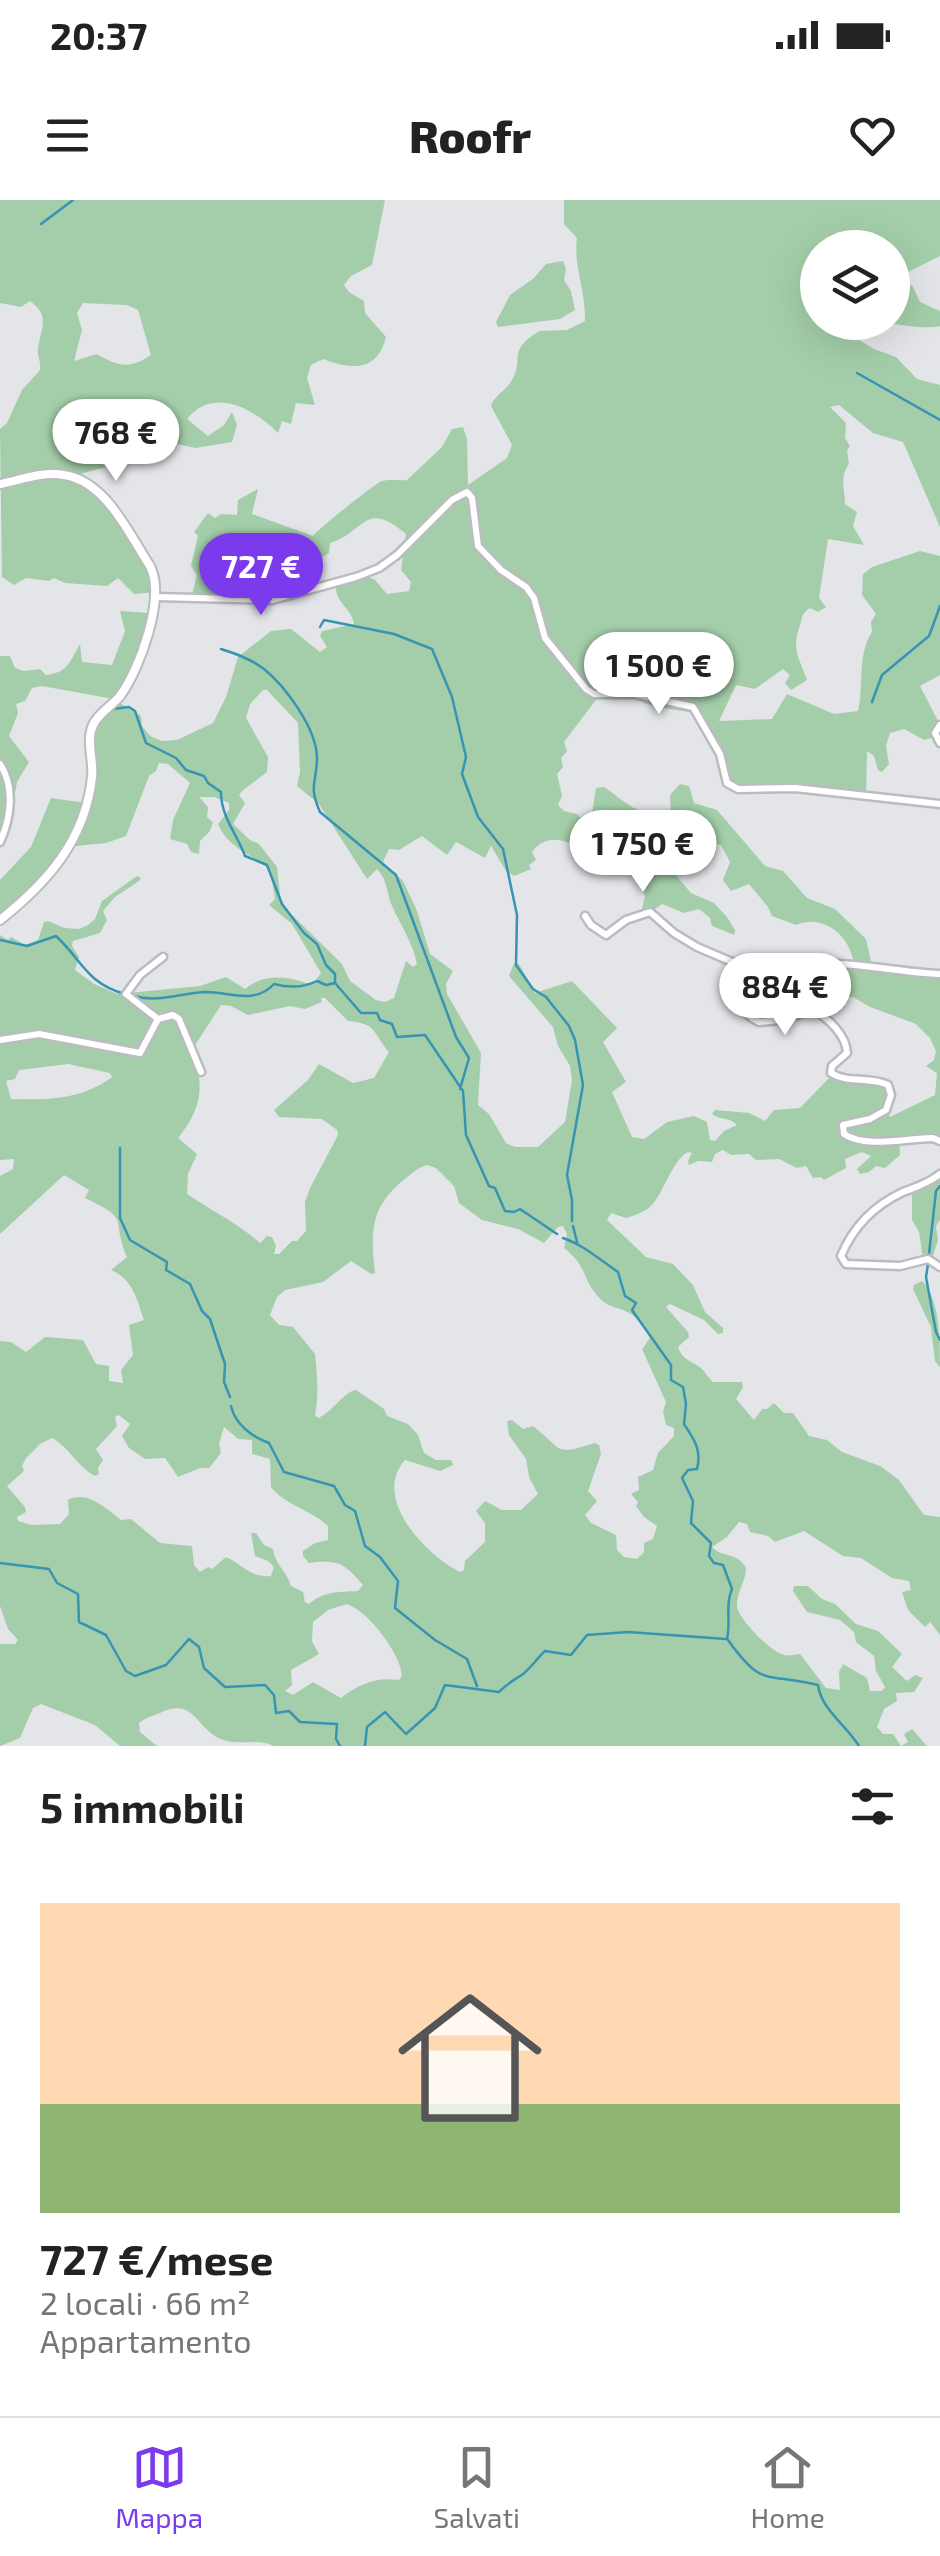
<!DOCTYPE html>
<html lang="it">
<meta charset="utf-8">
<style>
body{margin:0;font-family:"Exo 2",sans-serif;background:#f6f6f6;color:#222;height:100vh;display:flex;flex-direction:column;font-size:38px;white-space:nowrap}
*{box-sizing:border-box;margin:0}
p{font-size:32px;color:#767676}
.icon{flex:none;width:55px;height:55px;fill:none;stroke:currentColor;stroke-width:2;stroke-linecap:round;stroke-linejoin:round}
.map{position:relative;height:1546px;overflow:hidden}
.side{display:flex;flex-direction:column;background:#fff;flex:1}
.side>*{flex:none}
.controls{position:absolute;left:800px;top:30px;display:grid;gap:20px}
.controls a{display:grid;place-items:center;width:110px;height:110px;border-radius:50%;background:#fff;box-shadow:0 10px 40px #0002;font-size:50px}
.price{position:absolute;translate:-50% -85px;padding:0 22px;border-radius:35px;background:#fff;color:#222;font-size:32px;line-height:65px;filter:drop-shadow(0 2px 5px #0008)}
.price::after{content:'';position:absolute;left:50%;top:60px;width:30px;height:22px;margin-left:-15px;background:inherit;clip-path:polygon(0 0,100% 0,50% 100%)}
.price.active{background:#7c3aed;color:#fff}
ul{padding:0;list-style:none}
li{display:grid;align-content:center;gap:20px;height:530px;padding:0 40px}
li span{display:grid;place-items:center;height:310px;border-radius:0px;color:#555}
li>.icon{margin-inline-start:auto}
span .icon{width:180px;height:180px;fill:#fffc;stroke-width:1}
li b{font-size:42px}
h2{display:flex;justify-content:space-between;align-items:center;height:120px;padding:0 40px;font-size:42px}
.status{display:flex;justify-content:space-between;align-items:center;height:70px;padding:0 50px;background:#fff;direction:ltr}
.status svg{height:28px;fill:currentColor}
header{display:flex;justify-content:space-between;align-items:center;height:130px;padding:0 40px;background:#fff;font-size:45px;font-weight:800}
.dock{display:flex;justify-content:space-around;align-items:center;height:140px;border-top:2px solid #e0e0e0;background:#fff;font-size:28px;color:#767676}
.dock a{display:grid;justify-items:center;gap:5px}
.dock .active{color:#7c3aed}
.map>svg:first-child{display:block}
.green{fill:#a4cea9;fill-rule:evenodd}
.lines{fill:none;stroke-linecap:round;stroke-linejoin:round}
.stream{stroke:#3794b2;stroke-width:2.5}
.minor-casing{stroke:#babcc0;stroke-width:11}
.tertiary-casing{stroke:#babcc0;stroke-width:12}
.minor{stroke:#fff;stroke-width:6}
.tertiary{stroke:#fff;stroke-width:8}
</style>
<div class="status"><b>20:37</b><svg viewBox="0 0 49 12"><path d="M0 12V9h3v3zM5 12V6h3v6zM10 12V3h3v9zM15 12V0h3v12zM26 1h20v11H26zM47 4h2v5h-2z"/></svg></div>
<header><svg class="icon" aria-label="menu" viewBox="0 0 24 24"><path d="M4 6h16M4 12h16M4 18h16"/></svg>Roofr<svg class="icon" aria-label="heart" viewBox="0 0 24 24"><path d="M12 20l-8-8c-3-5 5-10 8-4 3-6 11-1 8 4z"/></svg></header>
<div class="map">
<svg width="940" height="1546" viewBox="0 0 940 1546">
<rect width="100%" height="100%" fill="#e3e5e9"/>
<!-- green -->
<path class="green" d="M0 0H385L372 65 351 76 344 85 349 92 364 101 365 113 386 137C377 172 352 170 323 159L311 165 307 178 315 205 296 203 291 224 282 221 278 233C254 209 214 186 187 219L208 236 224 225 232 212 237 225 232 242 195 248 173 243 164 229 157 232 148 248 111 252 96 261 106 267 76 275C116 304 140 346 157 392L134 394 118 378 107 386 65 383 54 378 49 381 26 378 14 385 2 377 0 229 7 223 22 190 40 170C41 164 39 159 38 154 37 133 54 118 30 101L21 107 0 103ZM83 103 127 105 138 110 151 155C130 169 119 167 97 154L74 161 82 130 77 113Z
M564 0H940V56L894 79 898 87 912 85 920 102 940 111V126C929 130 897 124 884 123L892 122V48H818V122L837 123 836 126 874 149 896 157 917 179 940 185V327L903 242 873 233 839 205 830 207 846 223 845 238 850 246 847 250 849 264C839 278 845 287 845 304L857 312 853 326 864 345 828 339 819 398 826 407 818 412 810 408C800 415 803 418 799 428 792 450 799 458 807 480L791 490 785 483 790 475 783 469 755 489 736 485 719 521 772 519 787 494 834 514 858 511C864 487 857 454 872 432L871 422 876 414 862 395 863 374 872 367 920 351 940 356V475L920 486 939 523 934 529 935 537 924 540 904 529 890 533 886 546 889 564 882 572 878 570 874 556 867 551 866 599 792 589H732L718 551 694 513 653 506 628 497 599 496 564 542 567 551 561 558 563 567 557 574 562 596 558 605 564 611 577 614 587 624 591 621 596 588 604 587C624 601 646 622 671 616L670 595 680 584 689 586 694 603 717 610 765 666 783 671 807 698 835 709 866 739 873 770 907 767 940 775V939L899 940 900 955 885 968 876 966 869 972 860 974 857 969 871 956 862 952 845 959 846 968 824 980 821 977 813 978 806 966 797 968 779 959 756 960 749 954 731 955 723 950 715 954 712 962 698 961 689 965 688 961 692 953 688 952C671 961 664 994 650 1007 645 1012 632 1016 626 1018L611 1013 607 1020 646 1057 673 1064 693 1085 705 1112 723 1128V1133L718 1134 704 1120 670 1104 666 1107 688 1132 689 1137 678 1147C682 1159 689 1160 698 1166 704 1169 708 1178 713 1182H742L743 1187 736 1199 754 1220 762 1209H767L774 1203 784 1213H793L809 1236 827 1240 842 1252 880 1266 899 1280 924 1315 940 1317V1435L930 1422 925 1427 908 1410 902 1392 911 1390 909 1381 892 1378 861 1358 843 1356 804 1331 775 1342 768 1336 750 1332 747 1324 739 1322 727 1337 712 1347C722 1358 738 1352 746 1368 746 1381 737 1391 737 1406 738 1419 772 1453 784 1455 790 1456 794 1455 800 1454L826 1488 840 1490 839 1472 843 1464 867 1478 870 1491H882L885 1487 876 1471 874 1456 856 1442 854 1432 840 1420 807 1412 793 1391 794 1386H808L822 1399 835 1404 856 1424 878 1431 902 1454 892 1467 907 1481 915 1475 923 1478 914 1492 896 1493 897 1501 884 1509 877 1527 883 1534H893L901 1546 908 1542 904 1534 912 1529 927 1546H274C257 1538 245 1545 227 1541 196 1534 197 1495 160 1513 152 1516 145 1518 139 1523L140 1532 157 1546H120L95 1525 41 1504 33 1508 20 1538 0 1546V1444H15L18 1440 8 1429 0 1406V1141L11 1142 26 1152 45 1137 83 1140 96 1164 109 1166V1181L123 1183 121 1170 133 1155 129 1125 144 1120C137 1100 133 1079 111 1070L127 1057C110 1017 133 1021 85 998L89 990 64 975 0 1034V976L13 969 14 959 0 960V735L8 740 11 737 25 745 38 740 44 722 48 721 65 728 79 729 88 725 95 719 102 701 137 676 141 678 139 681 115 697 103 711 107 720 100 733 73 741 72 746 79 757 75 770 94 784 117 794 200 786 226 777 245 789C262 774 288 775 308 784L316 780 321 773 292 724 269 705 275 699 270 670C254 656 227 647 218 624L229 610V603L214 597H199L208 607 207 617 213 622 210 631 200 641 199 654 191 652 187 644 170 639 173 620 190 583 168 564 159 563 156 571 149 576 126 636 106 643 66 647 49 675 0 719V680L31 647 51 598 86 603 93 573 90 531 113 499 42 486 32 488 25 501 16 504 18 513 9 536 29 562 17 582 10 623 0 648V456H10L15 468 24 471 40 469 46 475C68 473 70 461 80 444L82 462 112 465 125 431 120 411 148 413 133 473 115 500 141 516 142 526 150 536 162 541 177 540 213 523 226 497 238 457 271 431 291 429 320 452 327 447 320 436 322 431 354 424C352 408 335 403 336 386L361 373 375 380 387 394 409 391 411 382 401 370 406 334C364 299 366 332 330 343L329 353 323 357 289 346 274 334 265 345 253 377C240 380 232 384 228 397L191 398 197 375 191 366 198 336 194 332 208 313 215 318 221 314 237 315 238 300 258 289 252 314 313 336C318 329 376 283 382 281 390 279 399 281 407 280L442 247 452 229 463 227 467 239 468 285 507 258 512 245 491 206C495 194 506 191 512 180 525 158 506 152 539 131L567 130 585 121C586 92 573 64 577 38L564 24ZM263 490H267L298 523 300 572 297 586 319 604 367 679 377 669C388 681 386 691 392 706 401 726 413 743 417 764L413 767 406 761 394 798 385 802 376 800 350 781 342 764 281 704 277 667 259 644 250 640 233 624 245 603 239 595 242 591 267 572 268 557 246 518 250 504ZM422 636 447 655 456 642 485 658 491 646 506 671 514 676 531 669 529 665 536 660 532 652C543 637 560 637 574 646L571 655 582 665 586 657 625 664 645 696 642 709 651 712 662 704 684 713 699 709 710 718 712 726 734 735 735 730 727 717 714 703 691 693 669 667 670 662 702 642 721 645 730 662 723 680 731 691 749 684 768 707 772 716 796 725C824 713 850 736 854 764L814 762 792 768 769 788 774 791 820 789 837 797H853L870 807 916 824 930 838 936 851 934 860 926 866 937 873 935 895 890 917 885 907 890 890 884 882 832 875 800 908 774 910 765 921 749 913 715 910 712 914C721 921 728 916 737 925L724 931 715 941 710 940 707 922 694 916 667 922 644 939 632 937 612 892 626 882 603 842 617 828 572 781 535 793 519 764 514 763 509 776 553 827 558 846 570 866 572 880 565 922 538 947H515L506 943 489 914 478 905 481 853 447 794 446 784 453 771 430 754 417 711 403 681 383 662 389 649 399 650ZM321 798H325L348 821C378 824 371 831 389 852L374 878 353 883 319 864 308 880 274 910 279 917 322 919 337 930 338 935 310 988 305 1002 306 1031 297 1041H292L279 1054H274L276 1046 272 1037 267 1036 260 1043C239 1024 212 1011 187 994L188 974 197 954 178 938C202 908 205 886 192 850L221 805 231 806 248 815 290 806 305 809 322 802ZM68 864 110 873 112 877C81 900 48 900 11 899L6 881 15 879 19 870ZM427 965 436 968 454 986 459 1003 482 1020 518 1029 544 1043 558 1027 563 1026 567 1034 564 1048C588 1067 581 1076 596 1094 613 1117 630 1098 650 1138L642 1149 666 1202 663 1211 666 1225 674 1228V1236L658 1253 653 1270 638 1277 639 1290 631 1294 638 1302 636 1306 644 1317 657 1326 653 1339 644 1343V1352L637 1359 624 1357 617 1350 616 1335 591 1323 585 1315 597 1301 588 1291 601 1254 599 1245 595 1243C553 1256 565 1251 533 1226L523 1229 512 1220 507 1221 509 1235 526 1259 529 1277 538 1294 521 1310H502L485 1301 476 1311 485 1323V1342L465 1361 464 1370 460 1372C426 1355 371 1298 405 1260L440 1271 453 1265 451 1260H436L424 1253 418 1235 408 1224 387 1216 384 1209 356 1190C343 1192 333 1212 318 1218L315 1215C319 1196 317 1173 315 1154L293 1127 279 1125 270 1115 277 1097 285 1090 323 1082 351 1061 371 1074 375 1073C370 1029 371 1006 406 978 414 972 417 968 427 965ZM119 1215 130 1224 122 1236 129 1248 145 1259 165 1258 178 1277 200 1268H209L221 1253 219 1244 224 1227 238 1239 252 1240V1254L270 1259 271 1287C286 1306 310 1309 328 1326V1340L315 1343 303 1351V1356L309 1363C337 1359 345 1363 363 1385L358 1391C339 1392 324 1391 309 1404L305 1402 303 1392 291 1386C287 1371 275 1365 273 1349L264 1345 256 1333H251L255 1356 268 1361 274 1367 271 1376C250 1378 242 1364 226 1357L212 1369 208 1367 200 1372 194 1365 192 1346 160 1343 131 1319 121 1320C106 1308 86 1290 68 1300L69 1314 60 1324 32 1325 18 1321 17 1317 26 1312 25 1307 7 1286 24 1271 22 1266 26 1258 40 1244 52 1238C70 1248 78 1267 95 1276L99 1274 98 1268 103 1260 96 1249 117 1226 115 1217ZM347 1404C368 1411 401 1454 402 1476L399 1480C376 1477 361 1483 341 1498L313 1482 293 1495 285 1491 292 1485 291 1470 319 1454 312 1441 313 1422 328 1410Z
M563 61 566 69 564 80 571 91 575 110 560 119 498 127 496 122 510 95 534 78 546 64Z
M940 974V1020L936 1026 938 1040 932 1059H923L919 1032 912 1020V990Z
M922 1081C940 1097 940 1142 940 1167L935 1161 931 1127 913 1089 914 1085Z"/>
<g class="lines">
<!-- stream -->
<path class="stream" d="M41 24 73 0
M857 173 940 220
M320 427 324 420 394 434 432 449 452 497 466 557 462 574 478 617 503 649 517 715 516 765 533 789 546 797 569 826 575 840 583 885 567 975 572 1000V1021
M221 449C237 454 251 459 264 469 286 487 316 528 317 557 317 583 308 585 320 612L396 675 456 837 469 858 460 889
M872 502 882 475 929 436 940 406
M113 509 129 507 135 511 146 543 176 558 186 570 204 576 208 583 221 592C221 617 237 634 245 656L267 665 282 704 304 733 317 744 326 765 335 774V783L361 813H377L380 820 392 824 397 837 425 835 463 891 466 935 489 986 495 988 505 1011 514 1012 520 1009 557 1034
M0 740 27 746 56 736C82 760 87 784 125 794
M133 796C160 803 180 793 206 792 229 792 255 805 274 784 289 788 303 788 317 781L326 785 335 783
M120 948V1018L130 1040 167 1062 166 1070 190 1084 202 1111 210 1119 225 1164 224 1182 230 1197
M573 1026 577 1042
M563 1038C584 1045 600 1060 618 1072L625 1096 636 1103 632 1110 671 1165V1180L683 1187 686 1204 684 1224C694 1239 702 1250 697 1269L688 1270 682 1278 693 1301 691 1323 711 1343 709 1356 714 1363 723 1365 732 1389C725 1405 731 1421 727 1439
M929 1054 936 991 940 986
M928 1064 926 1077 936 1132 940 1140
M231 1206C235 1224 252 1237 269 1243L284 1272 334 1286 345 1305 355 1311 365 1346 380 1357 398 1381 395 1408 435 1440 467 1459 477 1486
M0 1363 49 1369 57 1383 78 1394 79 1422 106 1435 126 1471 135 1476 166 1465 189 1439 199 1447 204 1468 225 1487 265 1485 274 1495 276 1513 289 1511 300 1522 337 1524 336 1539 340 1546
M728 1440C763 1489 765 1472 818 1485 821 1509 846 1525 859 1546
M365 1546 367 1527 385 1512 406 1534 435 1508 445 1485 499 1492C507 1484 511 1482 520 1476 529 1471 536 1459 545 1451L571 1455 587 1435 628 1432 726 1439"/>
<defs>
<path id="minor" d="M156 397 272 400 356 377 379 368 397 355 452 300 467 292 472 298 478 346 501 370 526 387 534 398 545 438 586 489 594 494H635L693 507 720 554 727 583 738 589 795 588 940 604
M940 525 935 533 940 543
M0 564C15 587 11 618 0 642
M585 716 591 725 606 735 626 720 650 712 674 733 697 747 758 773
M163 757 140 775 126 794 158 819 173 815 179 819 201 872
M940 774C879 772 816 749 759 778 749 774 744 776 737 782 736 800 742 814 759 822L780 820 814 810C829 819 846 835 847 853L832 866 831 873C848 884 869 876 888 885L891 895 886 910 870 919 843 925 844 934C866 949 907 938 933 938L940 941
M0 840 39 834 140 853 158 819
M940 974C929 983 916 987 903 992 875 1005 853 1027 841 1056L846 1064 900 1066 928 1059 940 1067"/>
<path id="tertiary" d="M0 284C20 280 43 271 64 275 106 281 129 334 150 366 166 397 140 469 120 496 111 507 94 516 91 531 87 545 94 562 92 577 85 640 48 682 0 720"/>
</defs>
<!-- minor casing -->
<use href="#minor" class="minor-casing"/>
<!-- tertiary casing -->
<use href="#tertiary" class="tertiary-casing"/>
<!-- minor -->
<use href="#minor" class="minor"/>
<!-- tertiary -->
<use href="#tertiary" class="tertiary"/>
</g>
</svg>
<div class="controls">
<a><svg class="icon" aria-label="layers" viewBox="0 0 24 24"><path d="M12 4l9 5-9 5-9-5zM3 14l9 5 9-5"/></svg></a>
</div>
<b class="price" style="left:116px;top:284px">768 €</b>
<b class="price active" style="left:261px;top:418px">727 €</b>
<b class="price" style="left:659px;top:517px">1 500 €</b>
<b class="price" style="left:643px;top:695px">1 750 €</b>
<b class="price" style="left:785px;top:838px">884 €</b>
</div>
<section class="side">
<h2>5 immobili<svg class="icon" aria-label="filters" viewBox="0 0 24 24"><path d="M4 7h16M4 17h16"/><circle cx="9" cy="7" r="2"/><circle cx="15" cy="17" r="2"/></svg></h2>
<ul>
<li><span style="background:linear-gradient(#ffd9b3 65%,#8fb573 0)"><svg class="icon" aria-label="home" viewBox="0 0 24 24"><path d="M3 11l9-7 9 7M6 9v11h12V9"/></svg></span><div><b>727 €/mese</b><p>2 locali · 66 m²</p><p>Appartamento</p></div></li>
</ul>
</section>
<nav class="dock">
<a class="active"><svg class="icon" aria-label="map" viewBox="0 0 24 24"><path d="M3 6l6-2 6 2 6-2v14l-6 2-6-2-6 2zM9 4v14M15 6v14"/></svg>Mappa</a>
<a><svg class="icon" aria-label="saved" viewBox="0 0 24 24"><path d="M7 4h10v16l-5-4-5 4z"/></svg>Salvati</a>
<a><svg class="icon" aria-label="home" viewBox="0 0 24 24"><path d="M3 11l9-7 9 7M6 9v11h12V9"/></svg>Home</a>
</nav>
